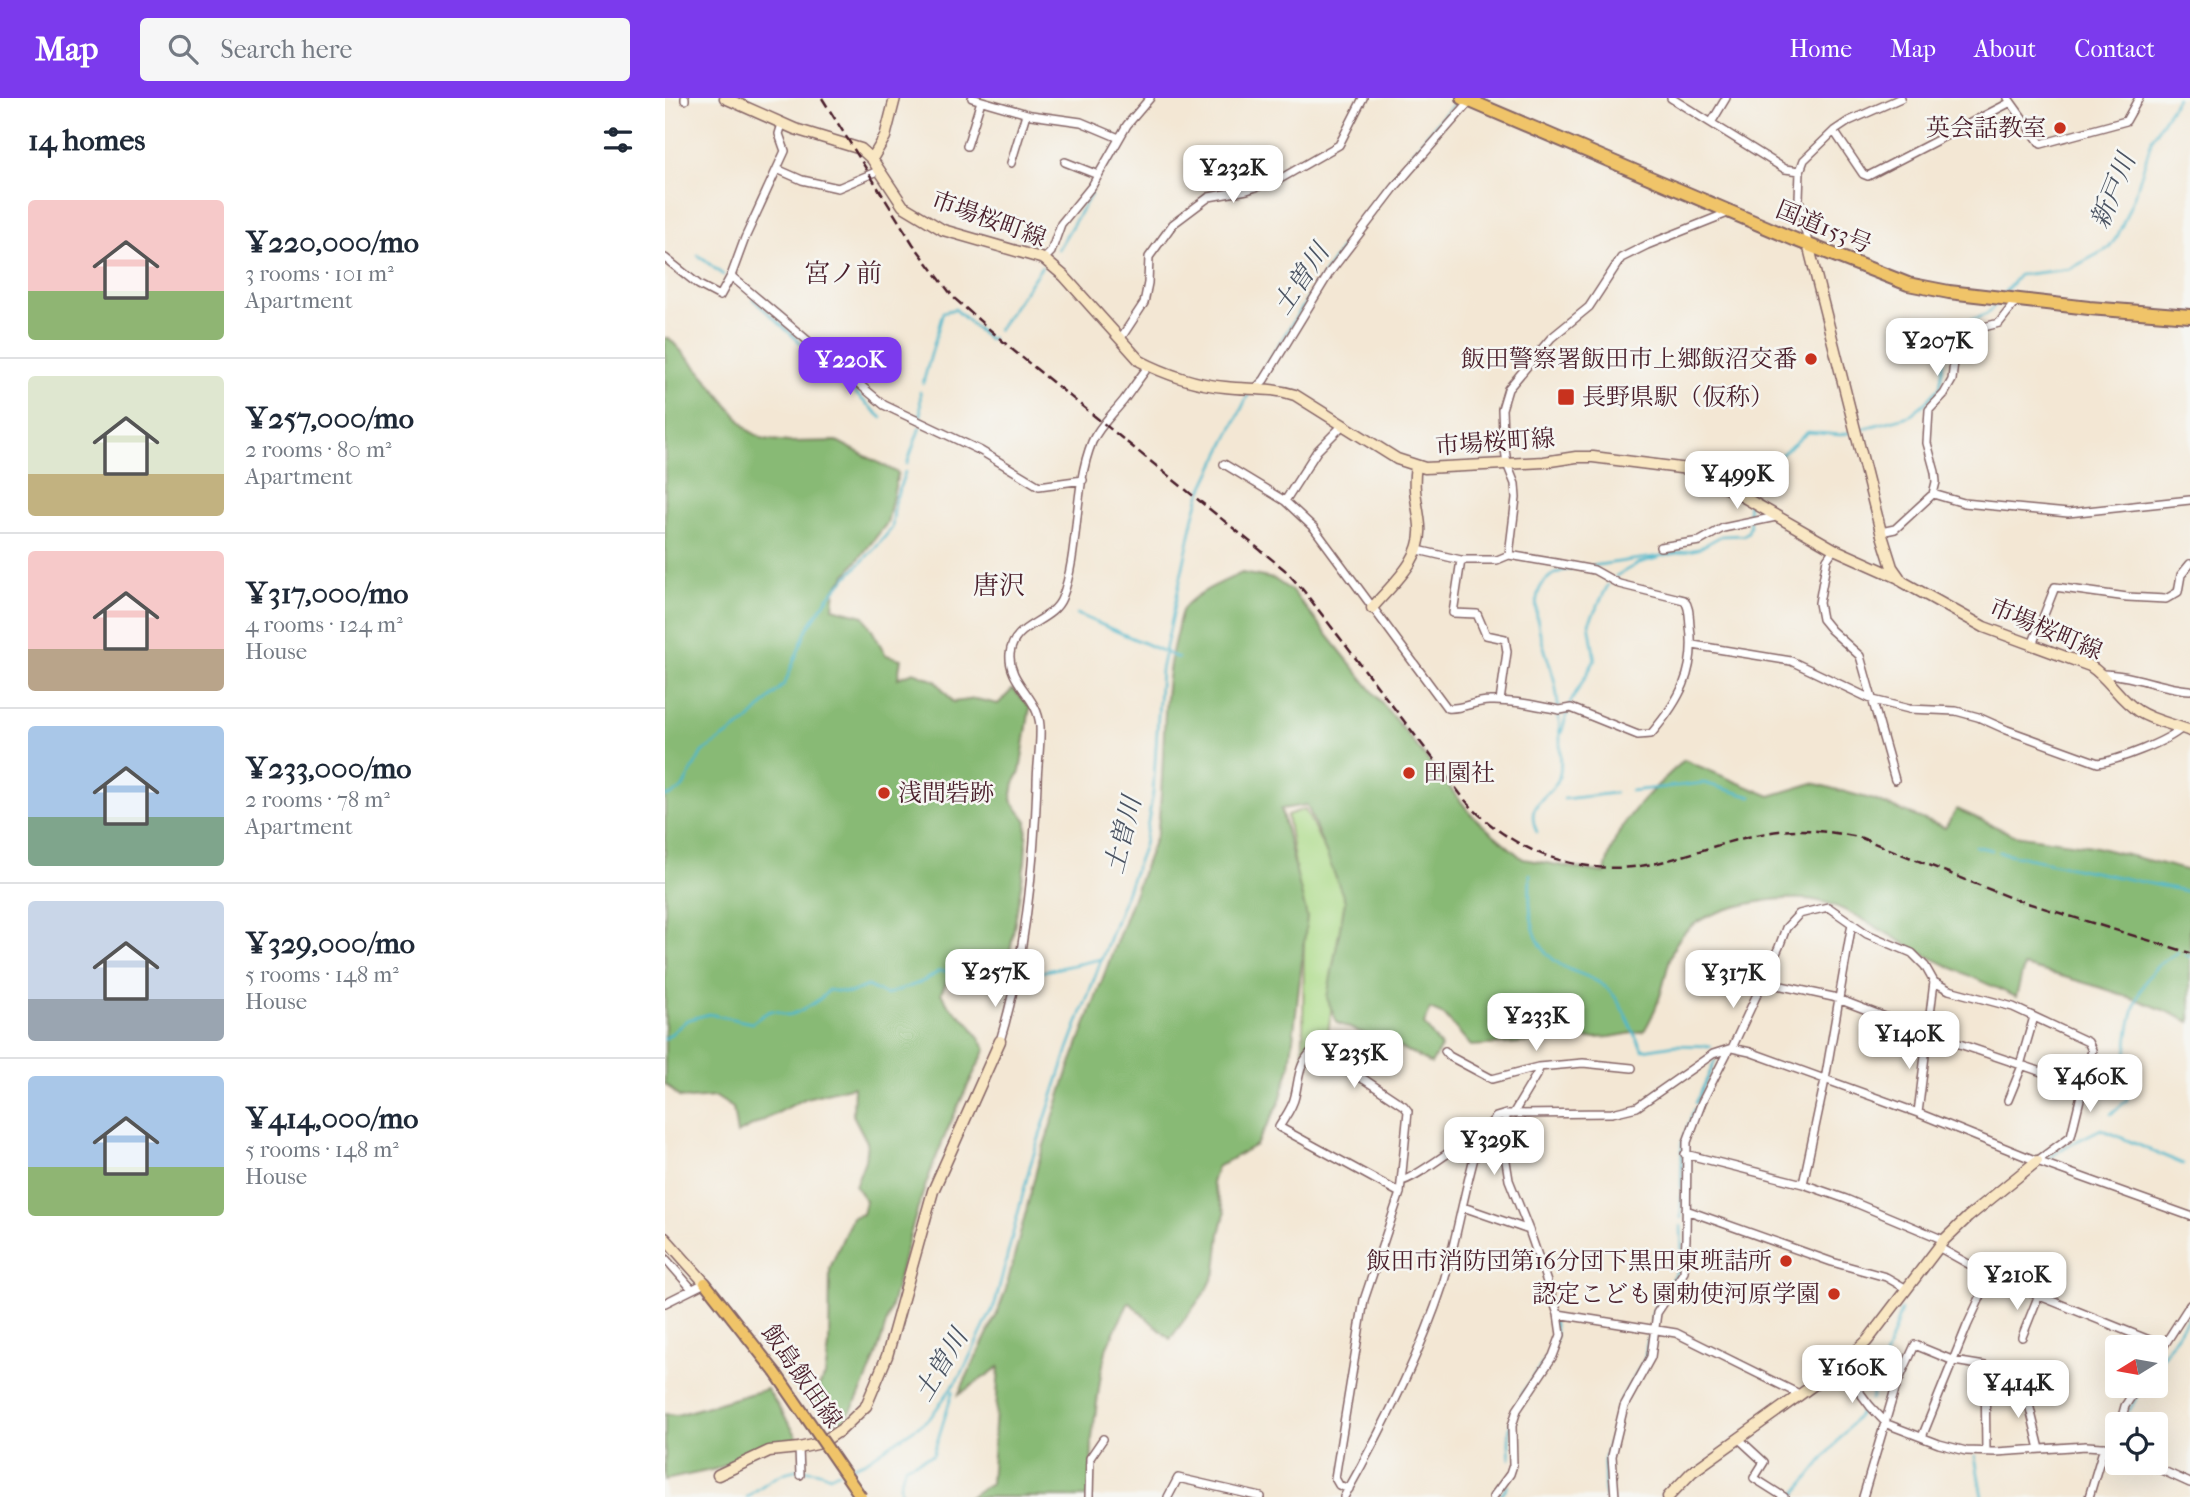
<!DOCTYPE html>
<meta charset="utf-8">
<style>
body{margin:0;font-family:"IM FELL French Canon","Noto Serif JP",serif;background:#f6f6f7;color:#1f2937;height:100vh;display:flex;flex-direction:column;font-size:26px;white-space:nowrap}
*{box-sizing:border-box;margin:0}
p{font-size:23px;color:#747a83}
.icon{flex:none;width:38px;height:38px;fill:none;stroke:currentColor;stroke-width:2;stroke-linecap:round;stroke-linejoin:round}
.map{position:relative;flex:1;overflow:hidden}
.panel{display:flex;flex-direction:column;background:#fff;width:665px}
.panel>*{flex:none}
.needle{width:46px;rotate:259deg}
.tools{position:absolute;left:1440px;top:1237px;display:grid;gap:14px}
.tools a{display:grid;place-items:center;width:63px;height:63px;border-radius:7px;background:#fff;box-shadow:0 7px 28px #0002;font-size:35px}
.price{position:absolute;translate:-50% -60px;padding:0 16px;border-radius:14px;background:#fff;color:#222;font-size:23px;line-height:46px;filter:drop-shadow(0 2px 4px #0008)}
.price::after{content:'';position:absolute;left:50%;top:42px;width:21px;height:16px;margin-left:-10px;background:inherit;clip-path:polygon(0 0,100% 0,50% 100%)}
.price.on{background:#7c3aed;color:#fff}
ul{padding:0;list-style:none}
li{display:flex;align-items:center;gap:21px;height:175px;padding:0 28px}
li+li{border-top:2px solid #e0e1e3}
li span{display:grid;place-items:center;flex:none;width:196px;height:140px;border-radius:7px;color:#555}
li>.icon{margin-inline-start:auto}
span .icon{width:84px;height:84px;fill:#fffc;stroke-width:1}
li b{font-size:30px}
h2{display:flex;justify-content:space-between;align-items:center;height:84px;padding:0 28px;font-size:30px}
header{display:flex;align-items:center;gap:42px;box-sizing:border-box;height:98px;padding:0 35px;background:#7c3aed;color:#fff}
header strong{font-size:33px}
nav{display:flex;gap:38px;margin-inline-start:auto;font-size:24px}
.search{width:490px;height:63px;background:#f6f6f7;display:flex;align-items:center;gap:18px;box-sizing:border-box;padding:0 24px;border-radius:7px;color:#747a83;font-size:26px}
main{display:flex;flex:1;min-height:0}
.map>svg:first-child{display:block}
.green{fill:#abda87;stroke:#7a7c59;stroke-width:2}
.forest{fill:#88ba74;stroke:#696c50;stroke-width:2}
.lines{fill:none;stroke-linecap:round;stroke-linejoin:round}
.stream{stroke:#4db7cb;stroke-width:2.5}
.street-casing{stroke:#856566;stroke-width:10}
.secondary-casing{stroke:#856566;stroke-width:13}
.primary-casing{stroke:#856566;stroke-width:14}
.highway-casing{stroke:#856566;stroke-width:16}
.street{stroke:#fff;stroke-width:7}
.secondary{stroke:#f9e7c3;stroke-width:10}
.primary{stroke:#f0c469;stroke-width:10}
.highway{stroke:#f0c469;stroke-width:12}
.rail{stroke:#4a1f2b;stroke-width:2.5;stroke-dasharray:10 5;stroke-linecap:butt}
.primary-bridge-casing{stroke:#856566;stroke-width:14;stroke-linecap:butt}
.primary-bridge{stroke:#f0c469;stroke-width:10}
.poi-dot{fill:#c8321e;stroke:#f6f6f2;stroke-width:2.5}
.labels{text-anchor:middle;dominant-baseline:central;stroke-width:5;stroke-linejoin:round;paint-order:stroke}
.poi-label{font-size:24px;fill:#4a1f2b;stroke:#f6f6f2;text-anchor:end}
.street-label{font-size:24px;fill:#4a1f2b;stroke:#f6f6f2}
.water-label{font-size:26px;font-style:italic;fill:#4b5463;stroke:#f6f6f2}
.neighbourhood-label{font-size:26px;fill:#4a1f2b;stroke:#f6f6f2}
</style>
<header>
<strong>Map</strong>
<div class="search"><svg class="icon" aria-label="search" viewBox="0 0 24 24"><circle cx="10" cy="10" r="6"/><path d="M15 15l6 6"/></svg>Search here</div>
<nav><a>Home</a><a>Map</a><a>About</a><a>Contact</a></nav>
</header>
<main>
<section class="panel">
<h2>14 homes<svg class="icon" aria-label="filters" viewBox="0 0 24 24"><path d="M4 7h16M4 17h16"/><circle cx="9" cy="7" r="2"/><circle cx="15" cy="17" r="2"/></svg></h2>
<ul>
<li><span style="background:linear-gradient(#f6c9c9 65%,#8fb573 0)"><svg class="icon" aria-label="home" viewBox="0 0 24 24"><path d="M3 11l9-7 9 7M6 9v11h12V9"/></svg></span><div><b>¥220,000/mo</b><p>3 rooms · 101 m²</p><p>Apartment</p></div></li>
<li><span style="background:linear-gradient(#dfe7d0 70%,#c2b280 0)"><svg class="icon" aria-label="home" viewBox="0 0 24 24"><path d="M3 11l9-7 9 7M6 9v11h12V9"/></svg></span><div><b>¥257,000/mo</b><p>2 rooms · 80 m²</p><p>Apartment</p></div></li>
<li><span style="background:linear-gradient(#f6c9c9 70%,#b9a48a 0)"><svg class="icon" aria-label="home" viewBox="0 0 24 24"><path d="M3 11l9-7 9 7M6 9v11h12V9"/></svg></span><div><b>¥317,000/mo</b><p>4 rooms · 124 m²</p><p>House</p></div></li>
<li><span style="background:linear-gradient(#a9c7e8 65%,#7fa58c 0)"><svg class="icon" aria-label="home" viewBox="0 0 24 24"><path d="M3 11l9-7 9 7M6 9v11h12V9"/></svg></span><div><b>¥233,000/mo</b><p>2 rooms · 78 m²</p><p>Apartment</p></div></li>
<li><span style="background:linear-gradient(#c9d6e8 70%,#9aa5b1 0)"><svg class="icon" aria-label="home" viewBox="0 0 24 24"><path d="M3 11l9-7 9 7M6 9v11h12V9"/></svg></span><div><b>¥329,000/mo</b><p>5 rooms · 148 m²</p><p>House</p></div></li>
<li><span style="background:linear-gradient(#a9c7e8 65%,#8fb573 0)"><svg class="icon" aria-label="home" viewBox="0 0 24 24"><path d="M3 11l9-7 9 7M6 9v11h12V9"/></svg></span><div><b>¥414,000/mo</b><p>5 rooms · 148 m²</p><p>House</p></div></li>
</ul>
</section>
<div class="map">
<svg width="1525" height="1399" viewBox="0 0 1525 1399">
<rect width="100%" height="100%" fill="#f6f6f2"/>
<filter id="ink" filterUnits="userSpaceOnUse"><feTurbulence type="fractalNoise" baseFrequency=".0143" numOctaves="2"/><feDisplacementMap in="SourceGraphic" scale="14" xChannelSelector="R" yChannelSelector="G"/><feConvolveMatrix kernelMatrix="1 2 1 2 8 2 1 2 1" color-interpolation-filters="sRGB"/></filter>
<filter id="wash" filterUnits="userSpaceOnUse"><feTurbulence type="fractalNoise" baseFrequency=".00686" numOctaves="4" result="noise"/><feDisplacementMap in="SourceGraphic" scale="28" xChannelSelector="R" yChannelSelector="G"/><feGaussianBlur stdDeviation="1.57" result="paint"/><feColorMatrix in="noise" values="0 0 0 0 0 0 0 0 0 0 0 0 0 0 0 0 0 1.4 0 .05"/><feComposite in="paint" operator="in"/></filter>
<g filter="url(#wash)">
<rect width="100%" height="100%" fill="#f3e7d4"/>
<!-- green -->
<path class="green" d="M640 711 683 800 659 961 645 955 638 963 639 823 622 717Z"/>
<!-- forest -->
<path class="forest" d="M0 240H4L35 273 83 332 99 341 124 344 172 343 233 375 222 425 170 491 168 510 199 518 221 557 236 561 233 580 249 574 271 583 288 604 311 601 333 606 348 591 365 609 355 674 349 685 346 702 362 723 360 763 343 867 329 882 283 881 276 895 283 907 305 926 321 951C291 1010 264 1069 246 1133 227 1198 216 1270 177 1327L147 1299 160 1278 164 1248 165 1170 187 1119 198 1116 201 1103 190 1088 200 1062 202 1044 188 1017 189 988 141 1000 72 1036 68 1010 51 999 25 1001 14 999 0 985Z
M577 475 609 481 628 494 806 716 821 730 858 761 940 775C948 724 984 696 1019 662L1105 698 1148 685 1209 702 1280 730 1292 711 1349 737 1427 748 1525 773V924C1474 899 1415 883 1359 868L1351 899C1314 882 1276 866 1240 846 1216 832 1181 809 1154 803 1121 795 1047 808 1022 832 1006 846 1004 865 999 884 995 901 988 918 979 933L945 939 806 948 779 917 765 911 759 926 776 949 766 966 747 955 672 925 662 900 680 803 642 707 616 711 642 819 625 968 614 1006 591 1047 552 1069 547 1085 560 1115 555 1136 551 1173 543 1190 505 1241 464 1204 442 1248 436 1276 427 1340 426 1399H304L326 1385 334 1269 293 1297 332 1216 341 1191 373 1066 404 971 492 735C502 670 494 602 511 537 513 530 514 518 518 511 528 496 561 482 577 475Z
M102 1291 135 1343 105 1346 51 1371 0 1382V1316L12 1317Z"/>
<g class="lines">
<!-- stream -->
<path class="stream" d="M443 67 462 35 490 0
M393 151 426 96
M33 157 58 177
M1338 196 1354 177 1405 171 1444 150 1453 137 1472 91 1487 41 1512 0
M88 201 217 320
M333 232 377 168
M258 285 278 214 290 211 323 241 327 240
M589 287C650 186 715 87 794 0
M255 294 256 318
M1192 332 1244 318 1261 304 1275 289 1282 237 1288 229 1322 216 1332 205
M242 366 255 329
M1083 395 1105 366 1143 334 1175 337 1186 334
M1002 457 1033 451 1056 438 1079 437 1083 434 1085 428 1083 405
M926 468 1002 457
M951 478 974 465 993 460
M412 516 513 560
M896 636 905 605 930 562 924 525 943 487
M895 642C894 622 894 601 889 581 880 546 846 480 906 471
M965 693 1039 685 1087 699
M0 698H4L17 691 37 654 82 624 120 585 142 531 164 498 213 447 227 430 230 403 240 374
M899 701 950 695
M872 734C859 705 881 703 893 682 898 672 895 654 895 643
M1310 748 1327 752
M1334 754 1525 794
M865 776C864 815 863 851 903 871 917 877 935 882 946 894 961 911 966 933 978 952L1010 947 1046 948
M1521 857 1525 859
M0 941 22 922 44 916 87 925C93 921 100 914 106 913 112 911 116 916 122 917 131 917 159 901 163 892L185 895 202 888 221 897C241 888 256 888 274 873L352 879 436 861
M1031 1005 1050 963
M1446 1016 1462 1002C1459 961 1460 908 1487 874 1493 866 1504 860 1513 854
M1383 1061 1400 1049 1436 1031 1518 1066
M1016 1120 1017 1045 1029 1011
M986 1223C990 1201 1006 1187 1014 1168 1019 1156 1016 1140 1016 1128
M886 1252 891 1239 888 1221
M1491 1269 1525 1217
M1206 1301 1236 1212
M1464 1313 1478 1288
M1310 1358 1317 1399
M845 1361C839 1312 858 1296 883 1258
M179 1372 201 1363 265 1320 297 1275 330 1206 365 1068 403 951 479 747 488 695 496 572 529 418 535 397 585 293
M82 1399C110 1378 129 1362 165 1378L173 1374
M236 1399 235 1386 240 1368 268 1357 288 1293
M834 1399 843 1388
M940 1399 939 1363 956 1302 980 1261 984 1234
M1128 1399 1200 1309"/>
</g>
</g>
<g filter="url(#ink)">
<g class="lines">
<defs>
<path id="street" d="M307 0 366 17 416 24 454 40
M1006 0 1120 71 1135 73
M1343 0 1376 46 1461 23 1474 0
M20 2V0
M1046 25 1061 0
M1169 33 1198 76 1203 78 1346 4
M302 48 316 3
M400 64 433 77
M346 65 361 16
M112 71 137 82 173 90 213 73
M1143 146 1134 101 1135 73 1139 62 1169 33 1184 23 1236 0
M0 160 34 187 55 198 66 178 80 140 120 53 114 36 117 26
M379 161 386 154 396 126 427 88 462 27 485 0
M66 178 219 307 316 353 374 388 418 382
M456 240 479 205 483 185 484 159 508 126 544 99 582 92 615 81 674 47 698 0
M592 289 599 282 665 174 730 89 805 3
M559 366 620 403 649 430 782 610C796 612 809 603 824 603 848 602 872 608 895 612L906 610 973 637 986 636C1015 602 1031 573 1025 528 1024 519 1025 509 1019 502L954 486 929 472 891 465 844 457 832 462H796L753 452
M1268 396 1271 384 1270 374 1262 345 1264 312 1279 296 1287 282 1291 245 1296 237 1304 233 1334 225 1352 202
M620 403 652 353 678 327
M1216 434 1230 431 1268 396 1299 405 1403 415 1525 402
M995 449 1035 443 1058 430 1111 419
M1169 451 1162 461 1154 505 1157 521 1166 532 1195 558 1230 682
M844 457 851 400 850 386 842 366 838 336 837 311 843 291 886 240 924 209 956 160 982 147 1065 114
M796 462 788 515 812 516 821 537 840 541 842 554 835 603
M1028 547 1126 563 1208 602 1244 611 1291 613 1313 619 1342 632 1433 665C1454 662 1501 644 1517 630
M1367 547 1390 489 1462 499 1501 501 1513 494 1516 477 1525 466
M1437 576C1467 576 1495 590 1525 592
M1098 884 1168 899 1262 935 1418 988
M335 943C360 861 369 772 372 686 372 667 376 647 375 628 373 598 343 585 345 556 348 525 387 525 397 500 415 454 408 390 427 344 434 328 448 316 459 302 467 291 475 279 484 268
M1067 950 1085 954 1253 1015 1372 1063 1525 1118
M780 953 784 958 827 981 873 969V974L848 1016
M1355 967 1369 919
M873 969 918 965 967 970
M1343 1002 1357 968
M1253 1015 1269 884
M1020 1056 1138 1086 1181 1101 1279 1142
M736 1083C748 1082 795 1046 809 1037L816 1036
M1138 1086 1160 982 1187 825
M798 1109 864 1132
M1021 1112 1167 1164 1221 1179 1242 1191
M1273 1149 1325 1178 1499 1248
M0 1160 27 1191
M0 1205 40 1185
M893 1216 1011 1235 1134 1296
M1357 1239 1373 1199
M1491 1260 1525 1207
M1175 1268 1205 1308 1222 1326 1274 1346 1301 1353 1331 1354 1421 1348 1452 1350
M1359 1286 1375 1351
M1455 1326 1460 1308 1473 1288
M1257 1339 1302 1228 1325 1178
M1073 1340 1099 1364 1089 1380 1119 1399
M1448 1349 1452 1334
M134 1350 135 1377
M1481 1365 1525 1385
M684 1391 674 1387 670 1380 699 1202 735 1095 743 1013 739 1008 700 982 645 955C633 969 634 981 630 998 628 1009 620 1019 614 1029L735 1095
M424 1399 425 1360 438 1341
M503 1399 513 1380 596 1399
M679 1399C717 1332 754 1260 778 1186 793 1137 800 1085 816 1036L831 1019 841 1016 947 1015 972 1009 1048 956 1067 950 1114 849 1121 830 1134 816 1163 809 1202 836 1247 855 1260 868 1269 884 1284 892 1348 909 1423 944 1427 952 1406 1038 1372 1063
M828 1399 845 1376 848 1367 847 1328 852 1312 888 1258 896 1237 893 1216 864 1132 844 1082 840 1057 841 1016
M950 1399 947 1358 959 1308 986 1259 992 1215 1019 1174 1021 1141 1022 1044 1037 1004 1063 953
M1198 1399 1231 1288 1250 1247 1289 1263 1320 1268 1321 1354
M1424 1399 1439 1349"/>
<path id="secondary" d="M60 0 130 31 196 51 207 61 238 108 278 132 379 161 399 178 475 263C500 276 532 287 560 289 584 292 606 289 630 297L732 361 760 370 879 364 911 359H928L1023 371 1075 397 1169 451 1234 480 1238 484 1319 529 1425 568C1444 580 1454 601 1473 613 1488 623 1508 626 1525 633
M207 61 220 39 230 0
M1143 146 1216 434 1227 469 1234 479
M707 510C727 486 758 462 755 428 753 405 747 393 751 368
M0 1140 40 1185
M53 1377 104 1353 134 1350 156 1345 177 1331 201 1308 222 1258 268 1093 335 943
M1003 1399 1027 1374 1175 1268 1202 1243 1279 1142 1303 1119 1372 1063"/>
<path id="primary" d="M40 1185 110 1274"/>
<path id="highway" d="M798 0 1131 142 1243 186 1284 194 1424 210 1525 218"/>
</defs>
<!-- street casing -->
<use href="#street" class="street-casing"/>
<!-- secondary casing -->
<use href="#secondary" class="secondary-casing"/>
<!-- primary casing -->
<use href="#primary" class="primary-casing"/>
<!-- highway casing -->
<use href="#highway" class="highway-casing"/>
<!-- street -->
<use href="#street" class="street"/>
<!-- secondary -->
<use href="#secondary" class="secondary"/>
<!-- primary -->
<use href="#primary" class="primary"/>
<!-- highway -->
<use href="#highway" class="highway"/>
<!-- rail -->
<path class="rail" d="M157 0 248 146 289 200 349 253 620 472 638 492 800 702C849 758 927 783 1000 763 1038 753 1075 738 1114 733 1141 730 1167 734 1194 739L1346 800 1525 855"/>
<defs>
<path id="primary-bridge" d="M110 1274 196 1399"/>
</defs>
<!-- primary-bridge casing -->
<use href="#primary-bridge" class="primary-bridge-casing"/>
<!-- primary-bridge -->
<use href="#primary-bridge" class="primary-bridge"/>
</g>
</g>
<!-- markers -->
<g class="poi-dot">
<circle cx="1395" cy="30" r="7"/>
<circle cx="1146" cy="261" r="7"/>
<rect x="892" y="290" width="18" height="18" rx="3.5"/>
<circle cx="744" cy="675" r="7"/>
<circle cx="219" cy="695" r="7"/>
<circle cx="1121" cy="1163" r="7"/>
<circle cx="1169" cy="1196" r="7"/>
</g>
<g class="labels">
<!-- poi labels -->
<g class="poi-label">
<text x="1381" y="30">英会話教室</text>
<text x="1132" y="261">飯田警察署飯田市上郷飯沼交番</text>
<text x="917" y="299" text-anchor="start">長野県駅（仮称）</text>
<text x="758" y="675" text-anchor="start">田園社</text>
<text x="233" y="695" text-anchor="start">浅間砦跡</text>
<text x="1107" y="1163">飯田市消防団第16分団下黒田東班詰所</text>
<text x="1155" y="1196">認定こども園勅使河原学園</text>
</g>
<!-- street labels -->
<g class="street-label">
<text transform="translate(324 121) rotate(20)">市場桜町線</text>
<text transform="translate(1159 129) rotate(22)">国道153号</text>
<text transform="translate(830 344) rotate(-4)">市場桜町線</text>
<text transform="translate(1381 531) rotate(23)">市場桜町線</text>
<text transform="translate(137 1278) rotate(55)">飯島飯田線</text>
</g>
<!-- water labels -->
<g class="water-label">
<text transform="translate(1448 93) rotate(-68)">新戸川</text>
<text transform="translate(636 181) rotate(-56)">土曽川</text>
<text transform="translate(458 737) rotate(-76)">土曽川</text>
<text transform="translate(276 1267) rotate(-59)">土曽川</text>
</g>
<!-- neighbourhood labels -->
<g class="neighbourhood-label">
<text x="178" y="175">宮ノ前</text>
<text x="334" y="487">唐沢</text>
</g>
</g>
</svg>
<div class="tools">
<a><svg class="needle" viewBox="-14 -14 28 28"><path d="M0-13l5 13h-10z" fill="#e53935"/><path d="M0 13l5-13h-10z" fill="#747a83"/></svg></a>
<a><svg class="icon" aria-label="locate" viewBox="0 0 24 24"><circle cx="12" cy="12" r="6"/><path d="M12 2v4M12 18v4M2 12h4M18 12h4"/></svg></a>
</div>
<b class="price" style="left:568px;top:107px">¥232K</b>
<b class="price" style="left:1272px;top:280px">¥207K</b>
<b class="price on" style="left:185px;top:299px">¥220K</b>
<b class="price" style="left:1072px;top:413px">¥499K</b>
<b class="price" style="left:330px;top:911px">¥257K</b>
<b class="price" style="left:1068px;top:912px">¥317K</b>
<b class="price" style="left:871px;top:955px">¥233K</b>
<b class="price" style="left:1244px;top:973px">¥140K</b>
<b class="price" style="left:689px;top:992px">¥235K</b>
<b class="price" style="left:1425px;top:1016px">¥460K</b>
<b class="price" style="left:829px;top:1079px">¥329K</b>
<b class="price" style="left:1352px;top:1214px">¥210K</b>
<b class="price" style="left:1187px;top:1307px">¥160K</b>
<b class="price" style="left:1353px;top:1322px">¥414K</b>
</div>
</main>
